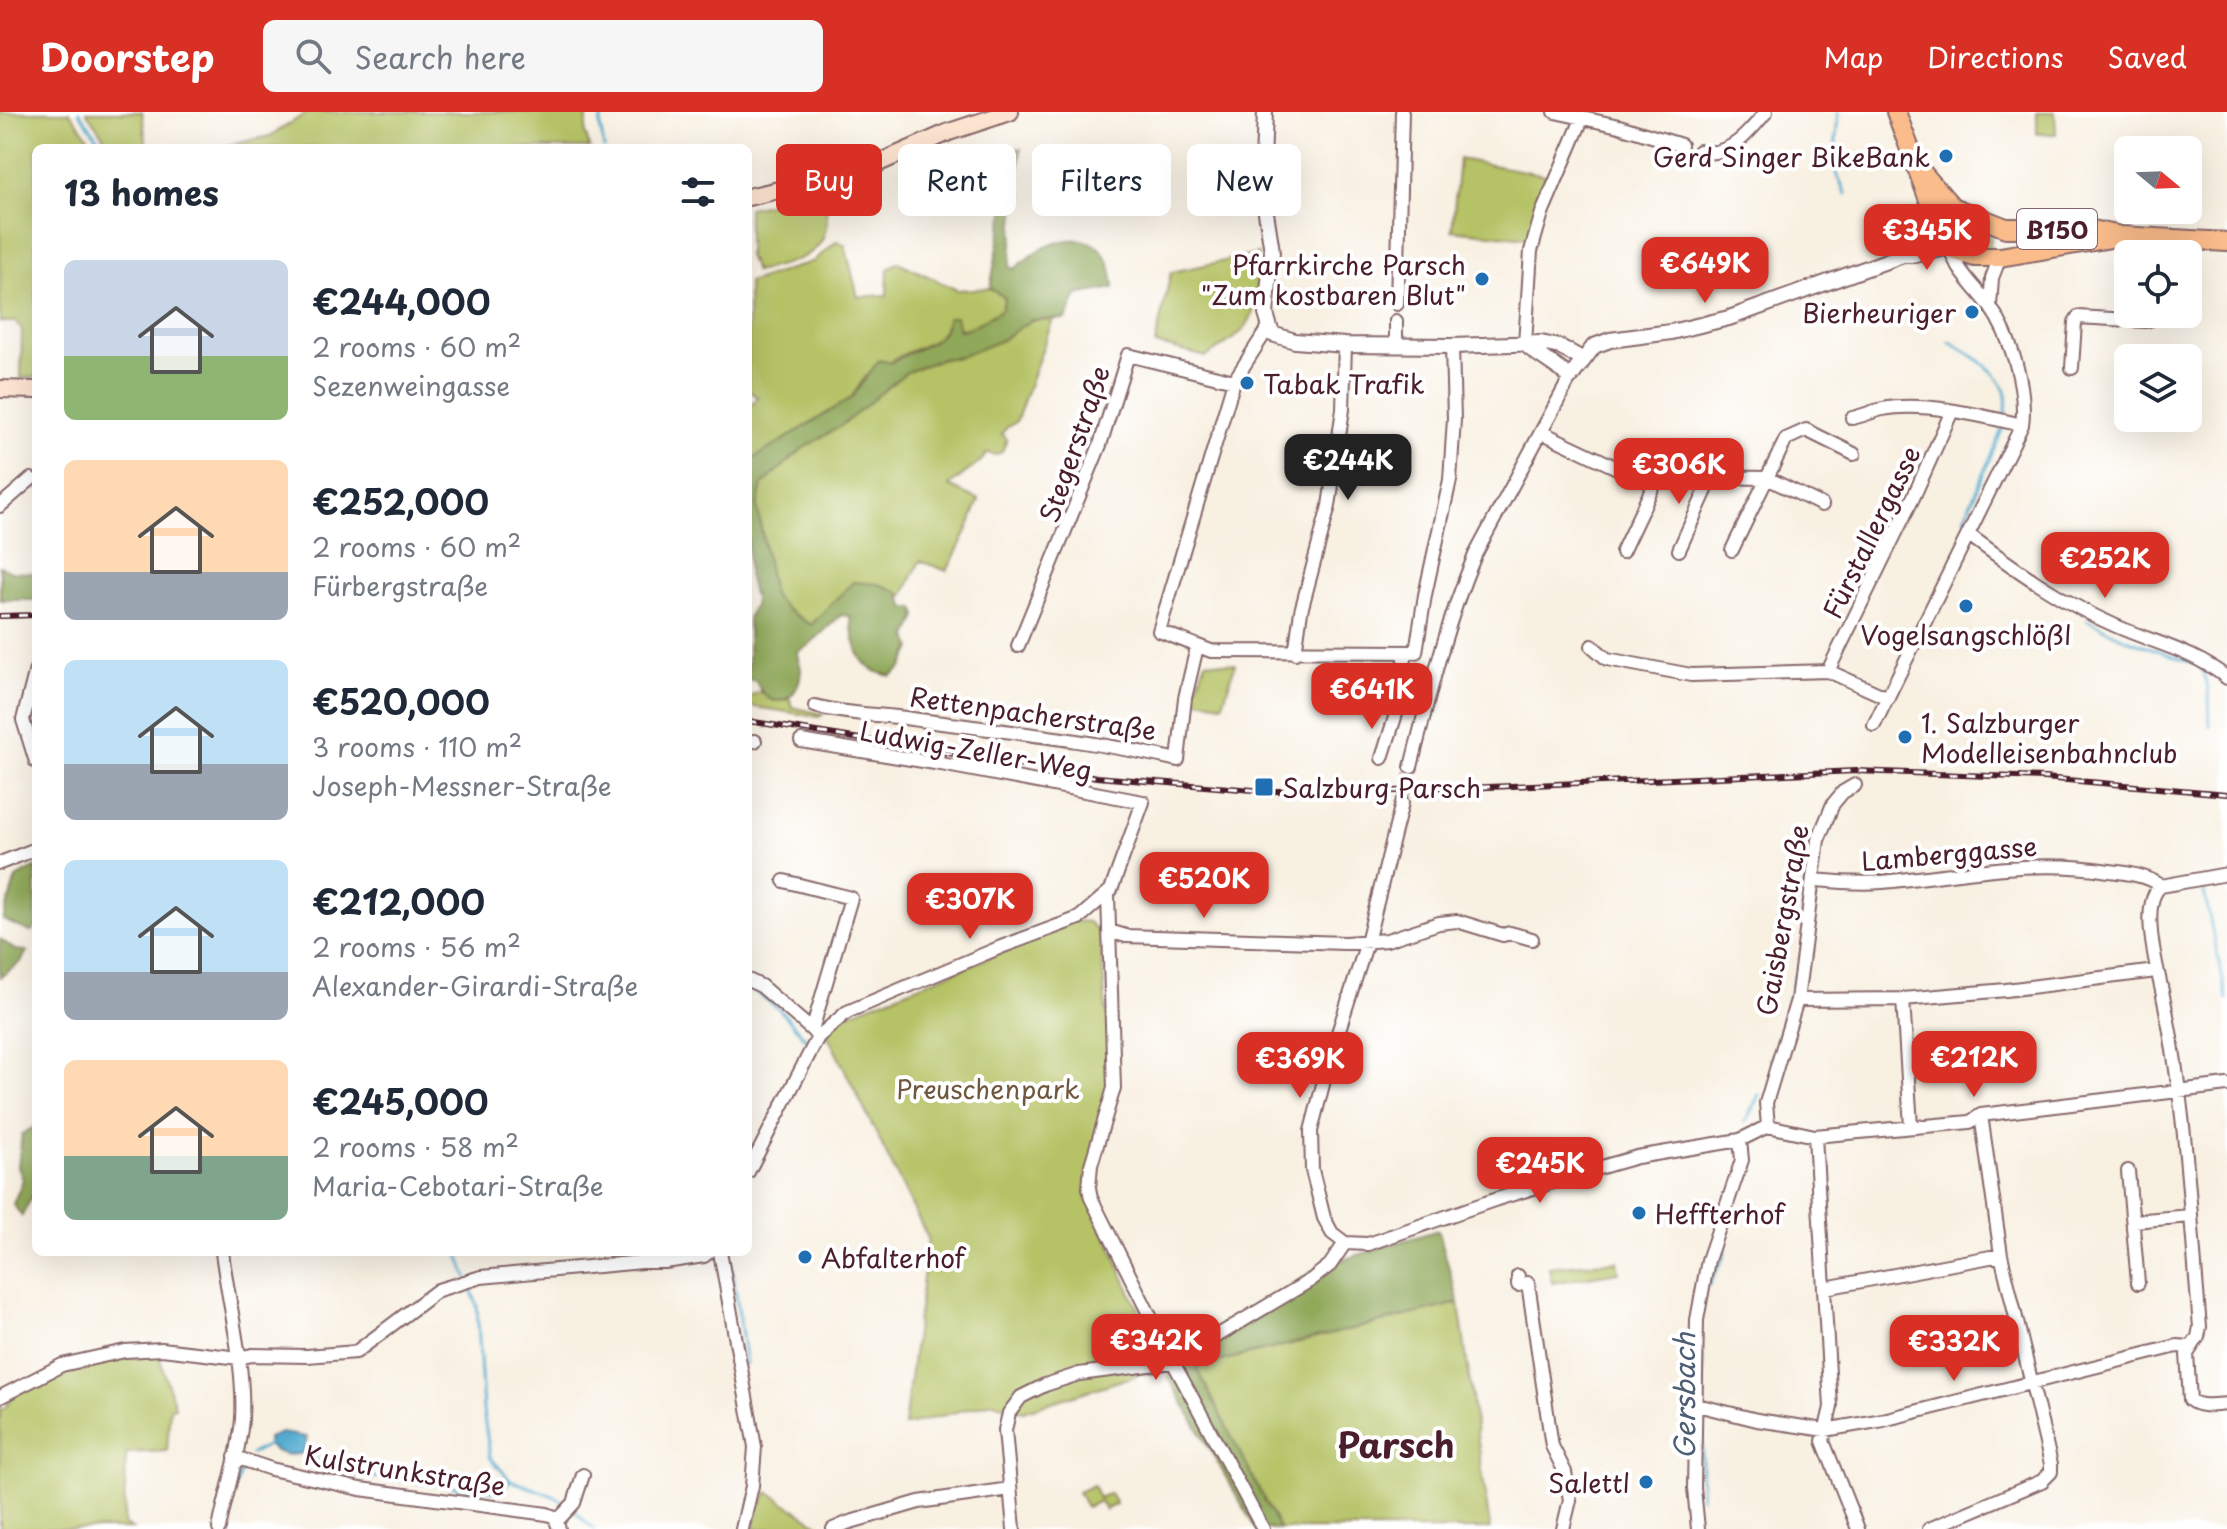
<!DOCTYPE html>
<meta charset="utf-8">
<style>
body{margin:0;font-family:"Playpen Sans",sans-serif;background:#f6f6f7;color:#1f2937;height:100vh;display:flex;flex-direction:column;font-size:30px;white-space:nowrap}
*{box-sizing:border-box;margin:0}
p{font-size:26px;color:#747a83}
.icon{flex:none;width:44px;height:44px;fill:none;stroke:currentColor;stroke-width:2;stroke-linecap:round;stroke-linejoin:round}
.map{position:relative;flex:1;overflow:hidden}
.sheet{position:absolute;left:32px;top:32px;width:720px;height:1112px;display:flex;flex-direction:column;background:#fff;border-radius:12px;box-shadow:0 8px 32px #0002}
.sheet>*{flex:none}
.top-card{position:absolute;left:776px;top:32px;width:760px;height:72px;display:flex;gap:16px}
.needle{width:52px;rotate:109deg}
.controls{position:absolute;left:2114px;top:24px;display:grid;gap:16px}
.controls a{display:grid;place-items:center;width:88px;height:88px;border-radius:12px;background:#fff;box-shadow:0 8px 32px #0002;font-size:40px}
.price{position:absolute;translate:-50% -68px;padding:0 18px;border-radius:16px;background:#d93025;color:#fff;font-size:26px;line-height:52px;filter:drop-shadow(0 2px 4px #0008)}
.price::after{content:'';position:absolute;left:50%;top:48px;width:24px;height:18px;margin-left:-12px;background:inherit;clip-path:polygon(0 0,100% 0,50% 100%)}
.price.on{background:#222;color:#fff}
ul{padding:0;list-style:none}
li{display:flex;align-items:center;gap:24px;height:200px;padding:0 32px}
li span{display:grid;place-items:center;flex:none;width:224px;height:160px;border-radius:12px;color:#555}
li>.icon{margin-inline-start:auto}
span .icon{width:96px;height:96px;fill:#fffc;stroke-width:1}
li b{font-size:34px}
h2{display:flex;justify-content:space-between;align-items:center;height:96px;padding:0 32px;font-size:34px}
.tag{padding:0 28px;border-radius:12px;background:#fff;box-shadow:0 8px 32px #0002;font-size:28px;line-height:72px}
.tag.on{background:#d93025;color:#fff}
header{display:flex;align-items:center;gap:48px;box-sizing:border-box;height:112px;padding:0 40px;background:#d93025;color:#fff}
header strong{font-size:38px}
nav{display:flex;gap:44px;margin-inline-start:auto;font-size:28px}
.search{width:560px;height:72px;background:#f6f6f7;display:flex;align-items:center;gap:20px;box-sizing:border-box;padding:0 28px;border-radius:12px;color:#747a83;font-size:30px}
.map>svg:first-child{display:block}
.green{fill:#b5c265;stroke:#807048;stroke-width:2}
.forest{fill:#90a85a;stroke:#6d6442;stroke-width:2}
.water{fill:#52abcf;stroke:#4e657d;stroke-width:2}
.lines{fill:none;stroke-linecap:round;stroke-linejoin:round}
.stream{stroke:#52abcf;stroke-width:3}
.minor-tunnel{stroke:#d5c6bd;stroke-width:12;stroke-dasharray:12 6;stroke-linecap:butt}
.minor-casing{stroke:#87686b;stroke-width:16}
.tertiary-casing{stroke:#87686b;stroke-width:18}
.secondary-casing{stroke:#87686b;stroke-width:20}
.primary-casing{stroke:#87686b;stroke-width:22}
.minor{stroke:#fff;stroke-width:12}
.tertiary{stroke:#fff;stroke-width:14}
.secondary{stroke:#fde4d1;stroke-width:16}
.primary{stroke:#fabc8b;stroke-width:18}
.rail-casing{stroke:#4a1f2b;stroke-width:6}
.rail{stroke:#fff;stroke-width:3;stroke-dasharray:9;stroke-linecap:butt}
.poi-dot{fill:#1f6fb2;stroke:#fff;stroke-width:3}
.labels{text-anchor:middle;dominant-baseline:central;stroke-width:8;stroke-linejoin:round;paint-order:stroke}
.shield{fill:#fff;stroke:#80626b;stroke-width:2}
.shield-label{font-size:24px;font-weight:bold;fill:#4a1f2b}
.poi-label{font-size:26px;fill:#4a1f2b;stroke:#fff;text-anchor:start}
.street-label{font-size:26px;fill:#4a1f2b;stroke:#fff}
.park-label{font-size:26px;fill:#6f583f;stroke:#fff}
.water-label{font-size:28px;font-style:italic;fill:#4e5e75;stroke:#fff}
.district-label{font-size:34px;font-weight:bold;fill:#4a1f2b;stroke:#fff}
</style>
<header>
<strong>Doorstep</strong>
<div class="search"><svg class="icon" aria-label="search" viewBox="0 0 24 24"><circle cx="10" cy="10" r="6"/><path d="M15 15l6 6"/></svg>Search here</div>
<nav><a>Map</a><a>Directions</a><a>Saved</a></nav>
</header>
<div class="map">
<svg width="2227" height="1417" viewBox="0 0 2227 1417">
<rect width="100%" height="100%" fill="#fff"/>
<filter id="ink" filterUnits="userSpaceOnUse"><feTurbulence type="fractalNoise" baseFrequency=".0125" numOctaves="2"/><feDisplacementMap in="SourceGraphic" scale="16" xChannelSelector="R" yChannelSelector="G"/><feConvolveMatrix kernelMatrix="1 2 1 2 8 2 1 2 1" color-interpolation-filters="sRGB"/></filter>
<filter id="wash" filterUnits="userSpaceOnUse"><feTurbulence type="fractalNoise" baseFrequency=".006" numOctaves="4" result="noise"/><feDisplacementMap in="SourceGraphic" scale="32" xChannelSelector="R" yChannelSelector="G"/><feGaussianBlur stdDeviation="1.8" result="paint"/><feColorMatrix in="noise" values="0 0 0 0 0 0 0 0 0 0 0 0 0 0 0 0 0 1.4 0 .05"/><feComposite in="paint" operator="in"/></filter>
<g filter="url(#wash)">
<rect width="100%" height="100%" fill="#f8f0e1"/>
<!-- green -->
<path class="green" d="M0 0H70L96 36H36V265L21 266 22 218 16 210H0Z
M86 0H142L147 36H112Z
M308 0H588L585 21 590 36H216L270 24Z
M2037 0H2055L2056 22H2037Z
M1459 47 1546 63 1527 126 1452 118Z
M817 82 825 88C836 144 799 148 755 160L748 144V96Z
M1960 117C1971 115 1984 116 1991 126L1990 137 1978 142 1954 128Z
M837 129 845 133 858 185 887 183 888 157 898 150 957 178 990 176 1005 186 1001 198 969 216 946 218 939 227 904 242 865 265 851 286 748 350V296L758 286 748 277V171L814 149Z
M1258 142C1259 164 1259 201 1243 218 1233 228 1218 237 1206 245L1155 232 1171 160Z
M1053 207 1016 310 1007 315 1002 322 1007 327 1002 340 995 343 987 341 982 348 949 374 979 388 968 417 947 459 920 449 902 486 898 479 853 470 811 513 786 497 773 483 757 394 762 373 802 337 905 261 940 247 959 245 978 237 1031 208Z
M1206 549 1235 552 1223 592 1192 587Z
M760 579C769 588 777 591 790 587L792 595 823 602 819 605 748 594V586Z
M1074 809 1089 810 1100 823 1106 897 1114 940 1091 1086 1131 1182 1153 1224 1160 1252 1132 1265 1023 1299 993 1290 904 1314 928 1126 822 912 971 853Z
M1617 1149 1619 1160 1552 1171 1549 1155Z
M1459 1191 1490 1417H1279L1196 1255Z
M159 1244 175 1295 170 1296 167 1339 126 1341 124 1412 132 1417H0V1297L5 1296 16 1278 76 1253 124 1246Z
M1093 1373 1099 1386 1110 1381 1116 1392 1105 1398 1100 1389 1086 1395 1078 1380Z
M768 1380 826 1417H754L759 1395Z"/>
<!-- forest -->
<path class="forest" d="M1004 35 1021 37 1010 155 1015 157C1052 121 1110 108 1114 176L1077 183 1066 207 1031 208 1000 229 959 245 940 247 905 261 841 314 802 337 762 373 757 394 773 483 786 497 811 513 853 470 878 472 898 479 906 496H915L917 504 908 525 912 536 902 556 891 564C856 558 855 534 850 504L841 503 809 533 797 540C798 547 801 554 801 560 798 592 768 601 756 569L748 567V505L755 491 748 462V350L851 286 879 248 892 251C915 234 944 234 948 205H956L959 218 969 216 1001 198 1005 186 990 176 1004 103Z
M0 454 11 460 36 461V488H0Z
M36 755V815L31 820 3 808 16 766Z
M0 827 15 838 27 839 21 850 0 865Z
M36 1014V1084H32L22 1104 13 1092 23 1068 18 1054 22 1022Z
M1438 1118 1459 1191 1196 1255 1279 1417H1256L1167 1263 1312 1160 1345 1147Z"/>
<!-- water -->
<path class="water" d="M281 1321 307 1325 304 1341C289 1344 279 1344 268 1333V1326Z"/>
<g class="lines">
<!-- stream -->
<path class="stream" d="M79 0 105 36
M603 0 600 13 604 36
M1838 0 1834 56 1846 82
M1950 230C1969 241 2002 260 2006 283 2007 289 2006 297 2006 303
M1965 405 2004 313
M2087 508 2126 527 2190 550
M2197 553C2212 567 2209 595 2210 614
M2203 775 2227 887
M1805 777 1812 734
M1802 807 1804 789
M1792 874 1795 863
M748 875 778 896 806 927
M1779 923 1790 883
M1771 949 1775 937
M1745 1010 1759 983
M458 1140 467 1165
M730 1140 746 1252
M469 1172 477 1193 483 1298 490 1345 510 1368 556 1385 567 1393
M1708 1174 1724 1144 1727 1110
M1702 1245 1703 1289
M302 1339 339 1361 501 1380 509 1369
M251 1342 269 1332
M758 1371 760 1351
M1701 1385 1703 1297
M573 1398 594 1417
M227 1417 231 1388 243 1354"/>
</g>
</g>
<g filter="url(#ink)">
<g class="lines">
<!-- minor-tunnel -->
<path class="minor-tunnel" d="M1402 691 1411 655"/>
<defs>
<path id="minor" d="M1555 0 1619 14 1681 33
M1699 39C1728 47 1749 21 1766 0
M1397 192 1402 0
M1990 194 1992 166 2000 145
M1396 209V234
M1268 216 1234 269 1159 519 1211 539 1416 540 1425 483 1450 368 1454 307 1452 234
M1525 232 1531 139 1542 101 1582 7
M2072 256 2075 210 2078 205 2146 209 2152 207 2155 202
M1852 306C1862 304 1873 299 1883 297 1923 289 1983 304 2022 313
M1541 320 1634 364 1767 366 1822 393
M0 394 31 367
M1969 423C2015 457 2063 491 2116 514 2154 531 2194 539 2227 566
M1679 438 1712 365
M1732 438 1786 327 1806 318 1854 342
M1622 440 1658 364
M1018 534 1100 333 1128 243 1234 269
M1592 534 1607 547 1691 563 1828 559 1888 586
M1295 541 1301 499 1329 394 1343 297 1345 233
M36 557 23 608 36 650
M1828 559 1913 386 1952 299
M815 594C847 603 879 602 912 607 1001 619 1091 628 1178 648L1185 586 1197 535
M1874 613 2022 313C2027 276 2011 224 1989 193 1975 174 1956 159 1950 135
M748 630 755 629
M1382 646 1396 602 1406 541
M1411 655C1429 583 1446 511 1475 443L1570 266
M1402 691 1367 830 1329 949 1311 1019 1312 1058 1324 1106 1332 1121 1345 1131 1368 1132 1497 1087 1612 1052 1637 1045 1740 1028 1768 1014
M0 751 36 737
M1814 768C1837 770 1859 772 1882 770 1959 763 2030 746 2109 759 2127 761 2146 763 2161 774L2227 762
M784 769 851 786 812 918 818 925
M2161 774C2139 791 2157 855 2162 879 2186 988 2190 1104 2200 1215L2198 1225 2187 1242 2190 1288C2200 1296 2215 1293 2227 1292
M1108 783 1114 976 1091 1053 1089 1076 1091 1086 1173 1250 1263 1417
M1109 819 1126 824 1345 831 1387 828 1439 811 1457 809 1503 823 1510 821 1532 827
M748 868 761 874 812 918
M1903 887 1911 1015
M1797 888 1903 887 2006 878 2156 859
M1768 1014 1815 1024 1970 1010 1981 1003 2227 973
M1768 1014 1766 991 1797 888 1818 728 1833 692 1843 680 1855 673
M1815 1024 1831 1295 1823 1329 1858 1417
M2128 1059 2138 1171
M748 1060 818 925 847 900 1001 835 1079 806 1111 778 1143 690 941 652 801 629
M2134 1109 2190 1104
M720 1140 755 1335 752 1374 742 1417
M1518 1164V1173L1528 1171 1552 1334 1565 1360 1570 1388 1563 1417
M1825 1176 2001 1143
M0 1285 62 1253 125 1239 162 1237 239 1246 252 1243 307 1244 356 1240 438 1178 481 1165 642 1150H665L704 1144 709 1140
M1697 1293 1757 1308 1825 1318 1883 1308 2177 1234 2191 1235
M235 1345 271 1357 360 1377 547 1402 555 1405 559 1417
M558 1408 574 1391 583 1363
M219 1417C226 1380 239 1344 242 1307 245 1252 229 1195 222 1140
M833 1417 847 1411 919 1390 1010 1377
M1014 1417 1005 1318 1009 1301 1021 1285 1045 1273 1079 1262 1173 1250 1311 1168 1330 1153 1345 1131
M1698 1417 1694 1376 1697 1208 1708 1148 1742 1048 1740 1028
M1929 1417 2042 1369 2051 1360V1352L2001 1143 1981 1003"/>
<path id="tertiary" d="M1265 0 1262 75 1272 139 1266 202 1272 222 1295 229 1345 233 1452 234 1541 231 1560 235 1582 247
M1903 143H1915L1950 135
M1525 232C1539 245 1556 252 1570 266L1594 234 1610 228 1671 220 1729 206 1903 143 1941 118"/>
<path id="secondary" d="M748 85 858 60 949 20 1010 0
M0 277 36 278"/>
<path id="primary" d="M1896 0 1935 104 1950 135 1956 139 1975 145H2000L2111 126
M1919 57 1952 95 2006 116H2083L2121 124 2227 130"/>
</defs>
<!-- minor casing -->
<use href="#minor" class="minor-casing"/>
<!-- tertiary casing -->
<use href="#tertiary" class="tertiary-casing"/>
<!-- secondary casing -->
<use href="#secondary" class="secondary-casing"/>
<!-- primary casing -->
<use href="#primary" class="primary-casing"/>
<!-- minor -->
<use href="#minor" class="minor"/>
<!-- tertiary -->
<use href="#tertiary" class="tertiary"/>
<!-- secondary -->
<use href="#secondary" class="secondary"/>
<!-- primary -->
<use href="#primary" class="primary"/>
<defs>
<path id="rail" d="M0 504 36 503
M748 609 1097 665 1265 679H1394L1856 659 2044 666 2227 682"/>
</defs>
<!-- rail casing -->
<use href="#rail" class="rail-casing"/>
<!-- rail -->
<use href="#rail" class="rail"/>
</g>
</g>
<!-- markers -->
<g class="poi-dot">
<circle cx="1946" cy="44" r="8"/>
<circle cx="1482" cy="167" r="8"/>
<circle cx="1972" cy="200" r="8"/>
<circle cx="1247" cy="271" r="8"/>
<circle cx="1966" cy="494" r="8"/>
<circle cx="1905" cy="625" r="8"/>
<rect x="1254" y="665" width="20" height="20" rx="4"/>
<circle cx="1639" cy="1101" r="8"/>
<circle cx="805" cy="1145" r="8"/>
<circle cx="1646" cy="1370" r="8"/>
</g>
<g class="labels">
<!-- shield labels -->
<rect class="shield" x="2017" y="97" width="80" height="40" rx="6"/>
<g class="shield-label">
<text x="2057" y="117">B150</text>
</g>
<!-- poi labels -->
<g class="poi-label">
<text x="1930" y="44" text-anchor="end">Gerd Singer BikeBank</text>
<text x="1466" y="152" text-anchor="end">Pfarrkirche Parsch<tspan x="1466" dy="30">"Zum kostbaren Blut"</tspan></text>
<text x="1956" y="200" text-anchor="end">Bierheuriger</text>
<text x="1263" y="271">Tabak Trafik</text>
<text x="1966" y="522" text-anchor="middle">Vogelsangschlößl</text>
<text x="1921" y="610">1. Salzburger<tspan x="1921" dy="30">Modelleisenbahnclub</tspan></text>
<text x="1282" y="675">Salzburg Parsch</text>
<text x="1655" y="1101">Heffterhof</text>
<text x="821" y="1145">Abfalterhof</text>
<text x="1630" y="1370" text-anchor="end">Salettl</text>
</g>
<!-- street labels -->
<g class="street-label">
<text transform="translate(1074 332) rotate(-71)">Stegerstraße</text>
<text transform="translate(1871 420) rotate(-64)">Fürstallergasse</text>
<text transform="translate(1033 601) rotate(8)">Rettenpacherstraße</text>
<text transform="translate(976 638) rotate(10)">Ludwig-Zeller-Weg</text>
<text transform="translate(1949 741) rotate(-5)">Lamberggasse</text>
<text transform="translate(1782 808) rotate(-80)">Gaisbergstraße</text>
<text transform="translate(405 1358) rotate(9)">Kulstrunkstraße</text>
</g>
<!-- park labels -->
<g class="park-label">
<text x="988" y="976">Preuschenpark</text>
</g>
<!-- water labels -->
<g class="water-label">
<text transform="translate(1683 1284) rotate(-90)">Gersbach</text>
</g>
<!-- district labels -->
<g class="district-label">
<text x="1396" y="1332">Parsch</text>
</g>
</g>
</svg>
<div class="controls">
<a><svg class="needle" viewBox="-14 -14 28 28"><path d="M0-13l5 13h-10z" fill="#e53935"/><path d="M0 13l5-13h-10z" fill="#747a83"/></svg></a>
<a><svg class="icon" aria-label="locate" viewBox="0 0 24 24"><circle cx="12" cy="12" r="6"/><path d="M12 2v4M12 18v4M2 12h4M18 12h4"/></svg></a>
<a><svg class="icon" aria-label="layers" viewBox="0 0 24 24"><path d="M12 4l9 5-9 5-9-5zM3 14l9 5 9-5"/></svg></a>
</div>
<b class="price" style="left:1927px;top:160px">€345K</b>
<b class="price" style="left:1705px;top:193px">€649K</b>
<b class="price on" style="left:1348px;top:390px">€244K</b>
<b class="price" style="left:1679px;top:394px">€306K</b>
<b class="price" style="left:2105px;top:488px">€252K</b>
<b class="price" style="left:1372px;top:619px">€641K</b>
<b class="price" style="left:1204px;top:808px">€520K</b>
<b class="price" style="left:970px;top:829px">€307K</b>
<b class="price" style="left:1974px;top:987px">€212K</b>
<b class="price" style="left:1300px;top:988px">€369K</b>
<b class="price" style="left:1540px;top:1093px">€245K</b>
<b class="price" style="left:1156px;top:1270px">€342K</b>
<b class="price" style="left:1954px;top:1271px">€332K</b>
<div class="top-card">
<a class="tag on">Buy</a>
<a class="tag">Rent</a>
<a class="tag">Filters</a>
<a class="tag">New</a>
</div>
<section class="sheet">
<h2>13 homes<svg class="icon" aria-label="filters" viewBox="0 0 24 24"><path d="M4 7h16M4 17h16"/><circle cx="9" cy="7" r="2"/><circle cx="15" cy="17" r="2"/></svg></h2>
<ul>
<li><span style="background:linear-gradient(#c9d6e8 60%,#8fb573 0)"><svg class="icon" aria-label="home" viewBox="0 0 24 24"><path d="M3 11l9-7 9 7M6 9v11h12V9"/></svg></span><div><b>€244,000</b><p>2 rooms · 60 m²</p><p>Sezenweingasse</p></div></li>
<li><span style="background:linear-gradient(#ffd9b3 70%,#9aa5b1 0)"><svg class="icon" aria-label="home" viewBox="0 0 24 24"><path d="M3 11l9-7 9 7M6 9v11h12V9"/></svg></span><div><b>€252,000</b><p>2 rooms · 60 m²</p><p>Fürbergstraße</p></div></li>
<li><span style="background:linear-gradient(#bfe0f5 65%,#9aa5b1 0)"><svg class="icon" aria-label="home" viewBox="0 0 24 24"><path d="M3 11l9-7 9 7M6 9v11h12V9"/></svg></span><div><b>€520,000</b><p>3 rooms · 110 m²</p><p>Joseph-Messner-Straße</p></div></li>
<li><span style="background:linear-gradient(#bfe0f5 70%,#9aa5b1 0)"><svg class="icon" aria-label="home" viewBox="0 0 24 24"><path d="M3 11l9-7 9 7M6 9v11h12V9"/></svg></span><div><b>€212,000</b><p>2 rooms · 56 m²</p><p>Alexander-Girardi-Straße</p></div></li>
<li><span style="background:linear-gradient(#ffd9b3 60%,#7fa58c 0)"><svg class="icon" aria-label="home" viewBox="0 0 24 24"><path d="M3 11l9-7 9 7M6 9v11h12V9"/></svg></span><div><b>€245,000</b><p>2 rooms · 58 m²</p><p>Maria-Cebotari-Straße</p></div></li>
</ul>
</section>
</div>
